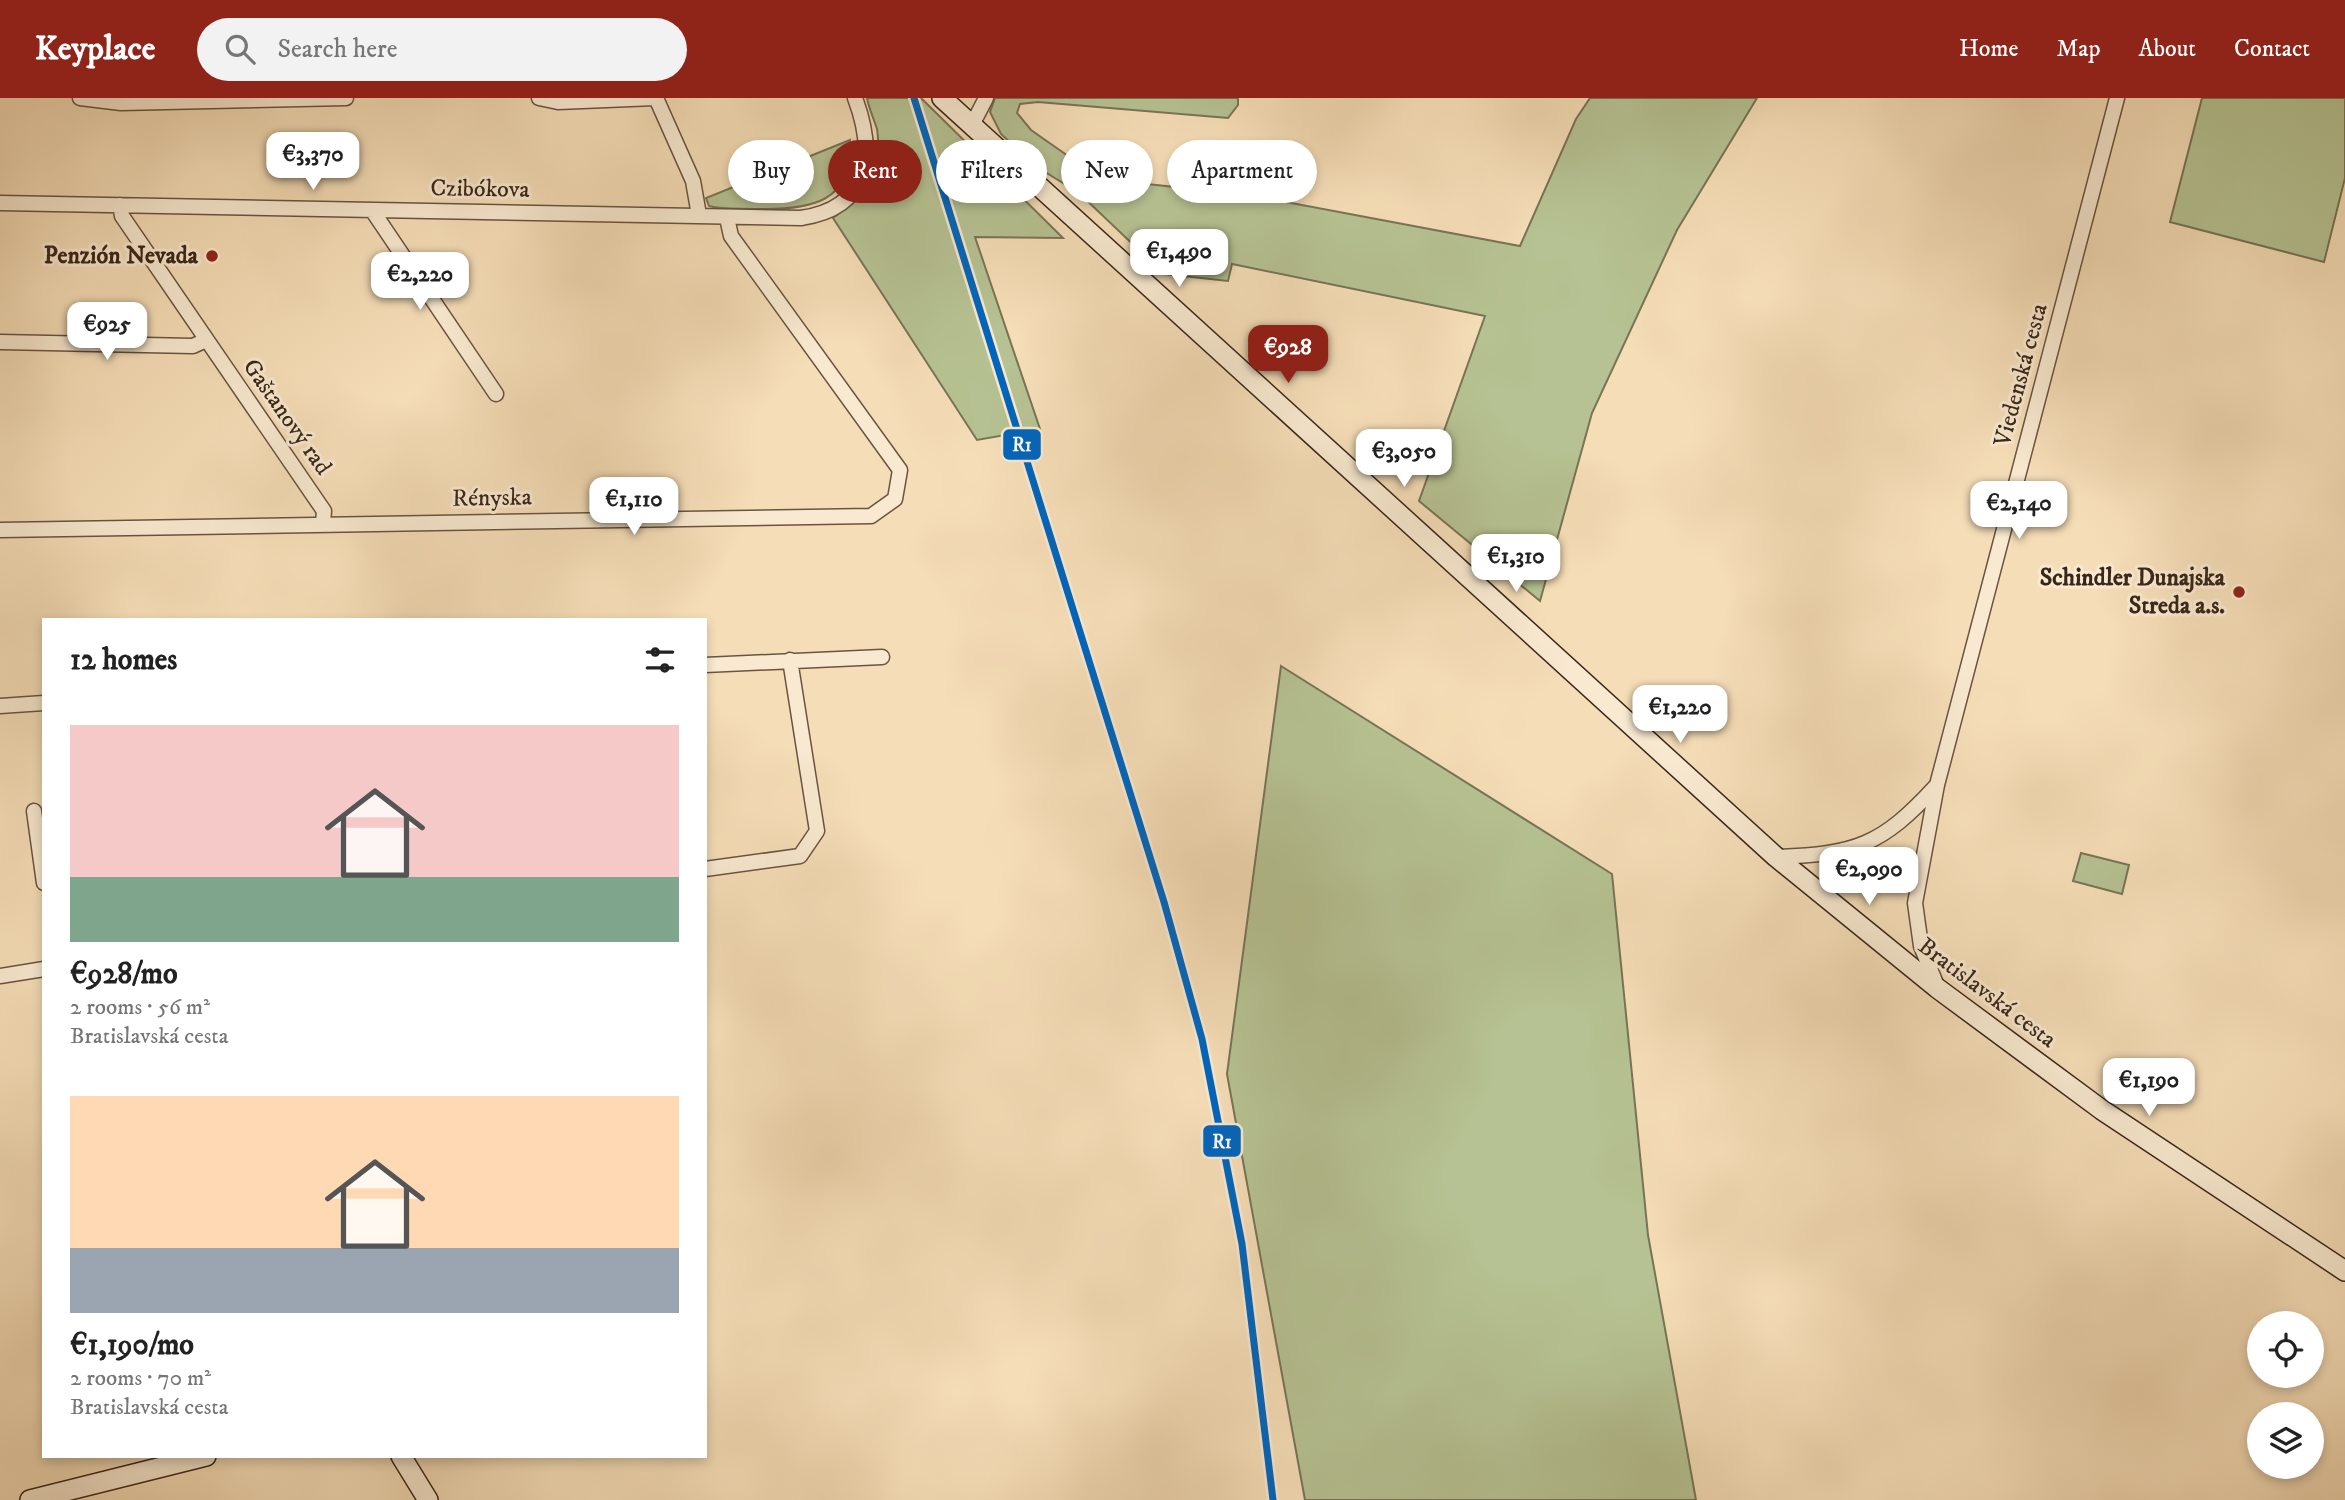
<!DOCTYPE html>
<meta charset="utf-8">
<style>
body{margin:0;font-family:"IM FELL DW Pica",serif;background:#f2f2f2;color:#222;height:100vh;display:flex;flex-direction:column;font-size:26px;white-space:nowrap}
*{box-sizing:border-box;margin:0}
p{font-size:23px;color:#767676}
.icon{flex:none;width:38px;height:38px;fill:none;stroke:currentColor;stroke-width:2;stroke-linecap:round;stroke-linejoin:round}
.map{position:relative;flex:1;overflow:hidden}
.panel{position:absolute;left:42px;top:520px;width:665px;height:840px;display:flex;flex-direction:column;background:#fff;border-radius:0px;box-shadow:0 4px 10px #0003}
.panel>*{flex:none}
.hud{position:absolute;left:728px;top:42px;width:665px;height:63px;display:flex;gap:14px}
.controls{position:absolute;left:2247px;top:1213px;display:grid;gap:14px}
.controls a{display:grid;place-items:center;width:77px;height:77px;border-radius:50%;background:#fff;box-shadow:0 4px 10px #0003;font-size:35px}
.price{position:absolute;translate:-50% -60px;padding:0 16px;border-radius:14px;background:#fff;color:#222;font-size:23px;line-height:46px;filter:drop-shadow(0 2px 4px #0008)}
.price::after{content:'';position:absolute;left:50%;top:42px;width:21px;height:16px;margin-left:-10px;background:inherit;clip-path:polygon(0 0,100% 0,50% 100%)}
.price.selected{background:#8f2418;color:#fff}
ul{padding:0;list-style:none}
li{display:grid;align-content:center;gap:14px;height:371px;padding:0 28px}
li span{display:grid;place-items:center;height:217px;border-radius:0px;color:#555}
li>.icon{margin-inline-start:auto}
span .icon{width:126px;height:126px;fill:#fffc;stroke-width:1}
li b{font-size:30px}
h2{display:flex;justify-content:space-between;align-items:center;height:84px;padding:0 28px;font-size:30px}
.chip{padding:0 24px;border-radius:32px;background:#fff;box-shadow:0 4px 10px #0003;font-size:24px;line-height:63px}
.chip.selected{background:#8f2418;color:#fff}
header{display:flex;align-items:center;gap:42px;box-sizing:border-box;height:98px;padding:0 35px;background:#8f2418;color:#fff}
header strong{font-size:33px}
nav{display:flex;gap:38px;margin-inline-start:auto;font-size:24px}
.search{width:490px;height:63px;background:#f2f2f2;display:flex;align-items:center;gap:18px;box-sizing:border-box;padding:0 24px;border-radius:38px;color:#767676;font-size:26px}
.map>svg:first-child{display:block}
.green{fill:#b6c293;stroke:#787456;stroke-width:2}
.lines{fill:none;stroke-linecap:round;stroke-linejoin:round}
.street-casing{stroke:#695440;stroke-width:17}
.secondary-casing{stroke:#3a2619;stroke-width:22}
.street{stroke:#f8e9d0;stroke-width:14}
.secondary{stroke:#f8e9d0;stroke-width:19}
.rail-1-casing{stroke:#f8e9d0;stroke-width:12}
.rail-1{stroke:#0065bd;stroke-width:7}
.poi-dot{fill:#8f2418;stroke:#f8e9d0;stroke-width:2.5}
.labels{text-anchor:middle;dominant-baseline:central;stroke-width:6;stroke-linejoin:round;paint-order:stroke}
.street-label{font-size:24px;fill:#3a2619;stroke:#f8e9d0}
.poi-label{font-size:24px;font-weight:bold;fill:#3a2619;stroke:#f8e9d0;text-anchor:end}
.line-badge{stroke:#f8e9d0;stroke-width:2.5}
.badge-label{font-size:19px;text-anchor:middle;font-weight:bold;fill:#fff}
</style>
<header>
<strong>Keyplace</strong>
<div class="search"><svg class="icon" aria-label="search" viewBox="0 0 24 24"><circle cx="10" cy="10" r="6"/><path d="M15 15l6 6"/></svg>Search here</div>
<nav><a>Home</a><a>Map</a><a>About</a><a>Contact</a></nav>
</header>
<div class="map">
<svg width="2345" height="1402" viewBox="0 0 2345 1402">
<rect width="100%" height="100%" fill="#f5ddb7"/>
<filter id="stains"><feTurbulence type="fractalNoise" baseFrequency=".00286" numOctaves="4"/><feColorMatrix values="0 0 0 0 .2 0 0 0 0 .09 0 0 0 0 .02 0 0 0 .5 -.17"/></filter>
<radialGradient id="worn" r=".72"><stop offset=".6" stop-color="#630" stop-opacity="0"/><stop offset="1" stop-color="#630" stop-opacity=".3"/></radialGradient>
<!-- green -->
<path class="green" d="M867 0H921L1063 140 975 139 1040 331 977 342 833 120C860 102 883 66 877 31 874 21 869 11 867 0Z
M995 0H1238V7L1228 20 1038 4 1020 6 1017 15 1031 32 1101 81 1249 97 1520 148 1576 21 1590 0H1757L1677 132 1592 315 1540 503 1419 403 1485 218 1232 166 1228 183 1164 176 1079 95 1037 69 1001 36 990 14Z
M2202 0H2345V80L2324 164 2170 124Z
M850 42C855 105 809 112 758 111 742 110 724 112 709 108L706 100Z
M1281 568 1612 776 1648 1137 1696 1402H1305L1227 976Z
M2081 755 2129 767 2122 796 2073 783Z"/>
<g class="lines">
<defs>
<path id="street" d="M80 0 121 5 346 0
M539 0 558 4 655 0
M656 0 693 83 699 117
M972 27 986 0
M0 105 801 120C870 110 876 56 855 0
M120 107 122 118 324 413 323 425
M372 112 496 296
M0 244 193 248 206 242
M0 432 871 418 895 401 900 372 731 138 727 120
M705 567 882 559
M0 608 44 605
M34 713 44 785
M1776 759C1856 756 1881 748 1936 688
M705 771 800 758 817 733 790 562
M0 878 44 871
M1937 888 1921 848 1915 805 1937 687 2117 0"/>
<path id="secondary" d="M942 0 1776 759 1937 890 2102 1012 2345 1173
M401 1358 428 1402
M30 1402 206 1358"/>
</defs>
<!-- street casing -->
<use href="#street" class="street-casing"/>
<!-- secondary casing -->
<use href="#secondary" class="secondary-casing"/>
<!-- street -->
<use href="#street" class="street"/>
<!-- secondary -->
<use href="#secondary" class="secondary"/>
<defs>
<path id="rail-1" d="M914 0 1164 804 1202 941 1242 1146 1273 1402"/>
</defs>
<!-- rail-1 casing -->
<use href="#rail-1" class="rail-1-casing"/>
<!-- rail-1 -->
<use href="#rail-1" class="rail-1"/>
</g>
<!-- markers -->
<g class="poi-dot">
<circle cx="212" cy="158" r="7"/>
<circle cx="2239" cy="494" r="7"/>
</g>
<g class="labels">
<!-- street labels -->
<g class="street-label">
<text transform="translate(480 91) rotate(1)">Czibókova</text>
<text transform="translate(2021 277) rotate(-75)">Viedenská cesta</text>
<text transform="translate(287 319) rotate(55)">Gaštanový rad</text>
<text transform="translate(492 400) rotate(-1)">Rényska</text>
<text transform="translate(1987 895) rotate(37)">Bratislavská cesta</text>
</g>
<!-- poi labels -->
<g class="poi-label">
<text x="198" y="158">Penzión Nevada</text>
<text x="2225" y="480">Schindler Dunajska<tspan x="2225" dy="28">Streda a.s.</tspan></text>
</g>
</g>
<g class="line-badge">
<rect x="1002" y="330" width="40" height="33" rx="7" fill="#0065bd"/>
<rect x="1202" y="1026" width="40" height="34" rx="7" fill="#0065bd"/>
</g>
<g class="badge-label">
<text x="1022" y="353">R1</text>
<text x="1222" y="1050">R1</text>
</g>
<rect width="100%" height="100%" filter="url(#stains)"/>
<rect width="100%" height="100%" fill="url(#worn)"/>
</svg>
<div class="controls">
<a><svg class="icon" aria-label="locate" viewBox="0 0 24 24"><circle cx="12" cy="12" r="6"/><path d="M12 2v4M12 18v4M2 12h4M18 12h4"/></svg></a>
<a><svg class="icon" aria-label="layers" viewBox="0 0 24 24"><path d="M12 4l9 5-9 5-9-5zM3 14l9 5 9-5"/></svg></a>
</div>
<b class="price" style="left:313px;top:94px">€3,370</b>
<b class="price" style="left:1179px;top:191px">€1,490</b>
<b class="price" style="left:420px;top:214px">€2,220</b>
<b class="price" style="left:107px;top:264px">€925</b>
<b class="price selected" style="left:1288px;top:287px">€928</b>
<b class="price" style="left:1404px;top:391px">€3,050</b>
<b class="price" style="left:634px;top:439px">€1,110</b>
<b class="price" style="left:2019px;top:443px">€2,140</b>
<b class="price" style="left:1516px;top:496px">€1,310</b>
<b class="price" style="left:1680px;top:647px">€1,220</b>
<b class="price" style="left:1869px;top:809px">€2,090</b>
<b class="price" style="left:2149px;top:1020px">€1,190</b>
<div class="hud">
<a class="chip">Buy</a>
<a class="chip selected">Rent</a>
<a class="chip">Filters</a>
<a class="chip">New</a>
<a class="chip">Apartment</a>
</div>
<section class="panel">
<h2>12 homes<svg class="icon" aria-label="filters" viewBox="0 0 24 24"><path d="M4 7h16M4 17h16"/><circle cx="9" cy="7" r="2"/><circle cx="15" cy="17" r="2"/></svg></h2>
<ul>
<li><span style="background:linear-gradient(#f6c9c9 70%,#7fa58c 0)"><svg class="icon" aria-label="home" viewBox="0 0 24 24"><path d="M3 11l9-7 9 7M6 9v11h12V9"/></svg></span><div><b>€928/mo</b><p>2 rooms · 56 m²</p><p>Bratislavská cesta</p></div></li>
<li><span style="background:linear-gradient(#ffd9b3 70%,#9aa5b1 0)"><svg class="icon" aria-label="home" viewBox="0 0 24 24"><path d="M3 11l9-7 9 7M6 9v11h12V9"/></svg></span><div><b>€1,190/mo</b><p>2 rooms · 70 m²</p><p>Bratislavská cesta</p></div></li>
</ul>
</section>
</div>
